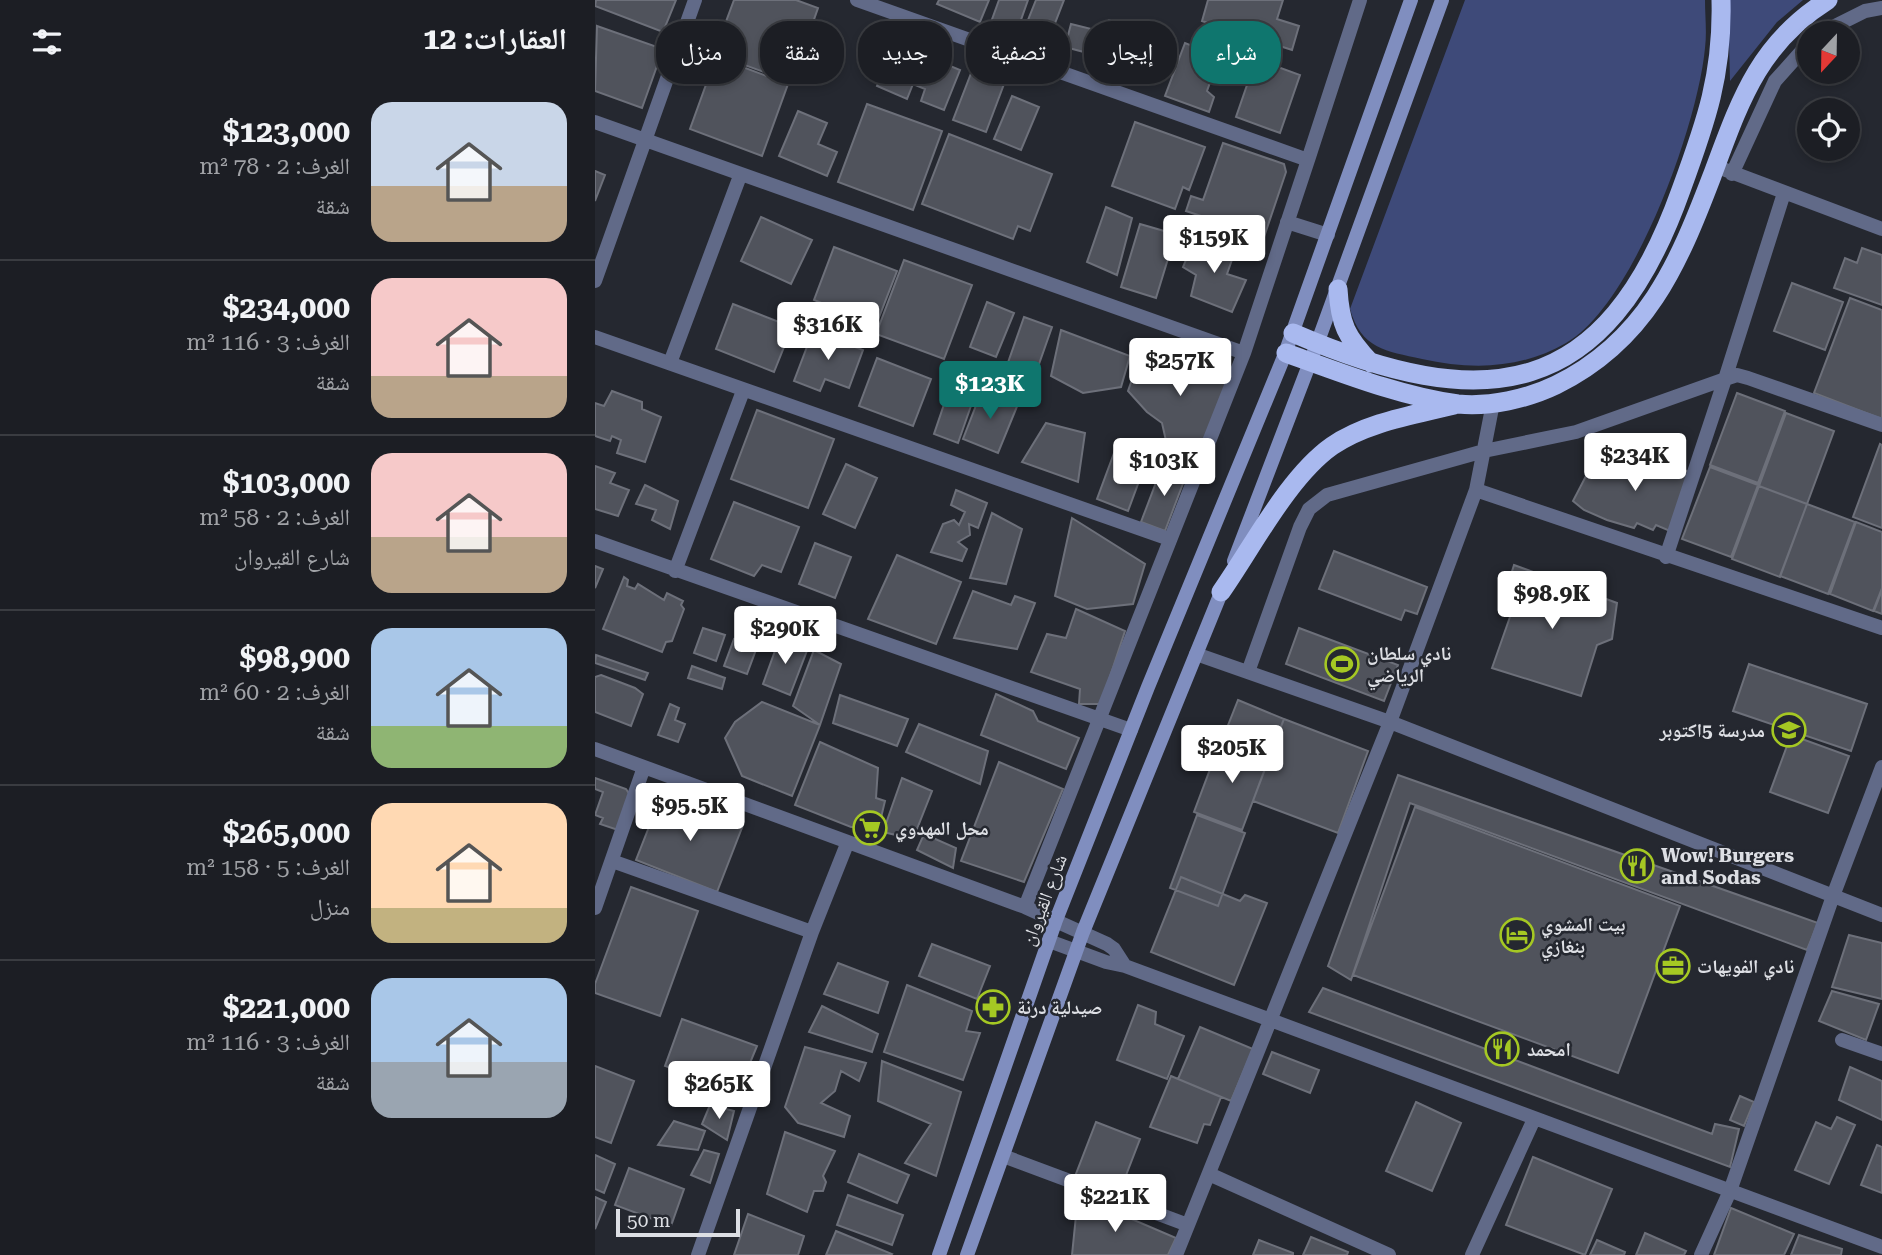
<!DOCTYPE html>
<html lang="ar">
<meta charset="utf-8">
<style>
body{margin:0;font-family:"Roboto Serif","Noto Naskh Arabic",serif;background:#292b31;color:#f1f3f6;direction:rtl;height:100vh;display:flex;flex-direction:column;font-size:26px;white-space:nowrap}
*{box-sizing:border-box;margin:0}
p{font-size:23px;color:#a0a2a6}
.icon{flex:none;width:38px;height:38px;fill:none;stroke:currentColor;stroke-width:2;stroke-linecap:round;stroke-linejoin:round}
.map{position:relative;flex:1;overflow:hidden;direction:ltr}
.details{display:flex;flex-direction:column;background:#1c1e24;width:595px}
.details>*{flex:none}
.banner{position:absolute;left:21px;top:21px;width:665px;height:63px;direction:rtl;display:flex;gap:14px}
.needle{width:46px;rotate:202deg}
.controls{position:absolute;left:1202px;top:21px;display:grid;gap:14px}
.controls a{display:grid;place-items:center;width:63px;height:63px;border-radius:50%;background:#1c1e24;box-shadow:0 4px 10px #0003,0 0 0 2px #3a3c41;font-size:35px}
.scale{position:absolute;left:21px;bottom:18px;width:124px;box-sizing:border-box;padding-left:7px;border:4px solid #dddfe4;border-top:0;font-size:19px;line-height:24px;white-space:nowrap;color:#dddfe4;-webkit-text-stroke:5px #252830;paint-order:stroke}
.price{position:absolute;translate:-50% -60px;padding:0 16px;border-radius:7px;background:#fff;color:#222;font-size:23px;line-height:46px;filter:drop-shadow(0 2px 4px #0008)}
.price::after{content:'';position:absolute;left:50%;top:42px;width:21px;height:16px;margin-left:-10px;background:inherit;clip-path:polygon(0 0,100% 0,50% 100%)}
.price.selected{background:#0f766e;color:#fff}
ul{padding:0;list-style:none}
li{display:flex;align-items:center;gap:21px;height:175px;padding:0 28px}
li+li{border-top:2px solid #3a3c41}
li span{display:grid;place-items:center;flex:none;width:196px;height:140px;border-radius:21px;color:#555}
li>.icon{margin-inline-start:auto}
span .icon{width:84px;height:84px;fill:#fffc;stroke-width:1}
li b{font-size:30px}
h2{display:flex;justify-content:space-between;align-items:center;height:84px;padding:0 28px;font-size:30px}
.tag{padding:0 24px;border-radius:28px;background:#1c1e24;box-shadow:0 4px 10px #0003,0 0 0 2px #3a3c41;font-size:24px;line-height:63px}
.tag.selected{background:#0f766e;color:#fff}
main{display:flex;flex:1;min-height:0}
.map>svg:first-child{display:block}
.green{fill:#3e4a79}
.building{fill:#50535c;stroke:#6d707a;stroke-width:2}
.lines{fill:none;stroke-linecap:round;stroke-linejoin:round}
.minor{stroke:#616a88;stroke-width:14}
.secondary{stroke:#808ebf;stroke-width:14}
.trunk{stroke:#a9b9ef;stroke-width:19}
.labels{text-anchor:middle;dominant-baseline:central;stroke-width:5;stroke-linejoin:round;paint-order:stroke}
.poi-label{font-size:19px;font-weight:bold;fill:#dddfe4;stroke:#252830;text-anchor:start}
.street-label{font-size:19px;fill:#dddfe4;stroke:#252830}
</style>
<main>
<div class="map">
<svg width="1287" height="1255" viewBox="0 0 1287 1255">
<rect width="100%" height="100%" fill="#252830"/>
<!-- green -->
<path class="green" d="M870 0H1110C1110 16 1112 32 1110 48 1103 124 1039 304 971 343 926 369 877 370 827 359 791 351 766 349 755 309Z
M1133 0H1208L1182 22 1135 81Z"/>
<!-- building -->
<path class="building" d="M1 0H81L68 32 0 6Z
M139 0H201L223 8 197 82 119 54Z
M344 0H394L385 22 342 4Z
M404 0H433L421 34 395 25Z
M441 0H469L450 49 425 40Z
M613 0H688L682 19 704 26 697 50 607 21Z
M514 20 544 28 534 64 470 47 476 24 500 30Z
M2 26 68 49 47 108 0 91Z
M609 39 628 46 612 91 619 97 614 112 570 96 590 43 605 49Z
M300 43 365 70 349 110 326 101 330 89 318 84 312 99 282 86Z
M121 57 193 84 167 156 95 129Z
M661 59 705 75 685 133 641 117Z
M380 63 412 76 391 132 358 120Z
M417 96 444 107 426 150 399 139Z
M272 104 347 131 318 210 243 182Z
M203 111 232 123 223 144 242 152 232 176 184 156Z
M540 122 610 147 594 190 588 187 580 209 517 186Z
M354 134 457 174 435 231 423 226 418 239 327 204Z
M628 143 689 164 691 172 669 237 591 211 596 196 608 200Z
M0 171 10 175 0 201Z
M511 207 537 218 522 275 492 262Z
M166 217 217 240 196 284 146 261Z
M545 224 576 233 572 243 576 249 561 298 526 287Z
M600 238 640 251 632 274 651 280 637 312 596 296 601 275 588 267Z
M239 247 302 271 281 325 219 300Z
M1267 248 1287 255V305L1239 288 1250 258 1262 263Z
M309 260 377 285 349 359 281 334Z
M1197 283 1248 302 1230 350 1179 331Z
M1255 298 1287 310V419L1219 393Z
M392 302 419 313 401 357 375 347Z
M138 304 197 327 179 372 121 349Z
M429 317 457 327 437 384 409 374Z
M466 330 535 356 526 387 488 393 456 376Z
M218 331 268 350 254 388 230 379 225 391 199 381Z
M589 352 613 358 632 387 601 457 574 454 567 423 552 412 533 391 543 362Z
M282 358 336 379 318 426 264 406Z
M359 375 384 383 363 443 339 434Z
M387 390 423 404 403 453 368 439Z
M17 391 47 402V409L66 417 50 462 22 453 26 440 17 436 15 441 0 436V403L9 406Z
M1142 393 1190 411 1163 483 1115 465Z
M162 410 239 439 213 508 136 479Z
M1191 413 1239 431 1212 504 1164 486Z
M451 423 490 433 483 482 427 462Z
M1285 444 1287 445V528L1258 517Z
M522 445 553 457 533 511 502 499Z
M1047 455 1095 472 1075 531 1061 525 1058 530 1042 523 1039 528 1012 520 989 510 978 501 992 474Z
M251 464 282 478 260 528 228 514Z
M568 464 592 473 570 531 546 522Z
M0 466 20 473 15 483 34 490 23 516 0 509Z
M1115 467 1163 485 1136 557 1087 539Z
M50 485 83 501 75 529 57 520 61 510 41 504Z
M1164 486 1212 504 1185 577 1137 559Z
M361 490 392 503 383 528 374 524 375 535 363 542 372 549 367 561 336 552 348 524 359 520 364 525 370 512 356 505Z
M139 502 204 527 186 572 167 565 159 576 116 559Z
M1212 504 1260 522 1233 594 1185 576Z
M397 513 427 529 411 584 375 578Z
M477 518 550 564 538 604 492 609 460 596Z
M1261 522 1287 532V588L1278 611 1235 594Z
M220 543 256 557 240 598 204 584Z
M739 551 832 587 822 614 810 610 806 620 724 589Z
M302 555 366 582 341 644 273 619Z
M919 565 1022 603 1017 639 1002 645 986 696 897 668 916 614 907 603Z
M0 566 8 569 0 588Z
M29 577 33 580 32 586 40 589 43 584 69 600 72 593 88 601 86 605 89 609 77 641 71 642 67 652 8 629Z
M1287 590V614L1279 611Z
M378 591 416 605 420 596 440 603 422 649 359 638Z
M481 609 530 631 506 704H484L485 689 436 672 452 634 471 638Z
M108 628 130 635 121 661 99 653Z
M704 628 803 665 789 701 691 664Z
M185 637 213 648 195 695 168 684Z
M139 639 162 647 152 674 129 666Z
M219 650 246 664 225 725 198 706Z
M1 655 53 673 50 680 0 663Z
M1154 664 1272 704 1256 751 1138 711Z
M97 666 130 678 127 689 93 678Z
M6 675 40 688 48 694 36 726 0 712V677Z
M401 694 438 711 443 721 484 738 471 769 386 735Z
M245 695 313 719 302 746 238 723Z
M643 700 689 719 674 756 628 738Z
M167 702 225 725 197 796 147 776 130 738 140 722Z
M75 704 84 708 80 720 90 724 83 742 63 735Z
M689 719 773 751 743 833 658 801Z
M324 724 393 751 385 784 311 752Z
M1196 735 1254 756 1233 813 1175 792Z
M626 740 674 758 647 830 599 812Z
M225 742 283 768 281 798 290 801 284 826 256 827 200 805Z
M404 762 468 789 429 882 366 861Z
M803 775 1223 923 1212 950 815 803 756 980 733 966Z
M0 778 31 789 37 798 26 831 5 824 8 818 0 815 8 792 0 789Z
M307 778 337 791 318 839 288 832Z
M67 794 148 825 122 892 41 860Z
M820 807 1085 906 1023 1073 758 975Z
M602 815 650 833 623 906 575 888Z
M329 834 361 848 358 868 322 850Z
M586 877 645 901 650 895 672 903 639 985 556 952Z
M36 887 103 911 65 1016 0 993V984Z
M1254 935 1287 943V999L1237 987Z
M337 944 395 966 382 999 324 976Z
M243 963 293 982 283 1013 229 994Z
M312 985 377 1011 371 1031 385 1033 368 1080 289 1052Z
M728 988 1117 1134 1120 1124 1144 1129 1135 1167 714 1012Z
M1237 991 1284 1004 1271 1040 1224 1021Z
M543 1005 561 1012 560 1024 589 1036 572 1079 522 1060Z
M227 1006 283 1034 277 1052 214 1032Z
M87 1019 162 1046 143 1092 70 1066Z
M605 1027 658 1049 636 1101 583 1079Z
M210 1047 271 1063 264 1081 246 1071 240 1091 226 1103 255 1116 249 1137 203 1123 190 1107Z
M677 1052 724 1070 715 1093 668 1074Z
M287 1061 366 1092 341 1176 310 1163 336 1124 283 1101Z
M0 1066 39 1081 16 1143 0 1137Z
M1255 1067 1287 1081V1120L1244 1100Z
M576 1076 626 1097 615 1125 609 1124 602 1143 555 1127Z
M1145 1096 1159 1102 1149 1126 1135 1120Z
M821 1102 866 1123 837 1191 791 1171Z
M115 1105 139 1111 132 1140 107 1124Z
M1242 1117 1260 1125 1234 1184 1200 1170 1221 1122 1236 1129Z
M79 1121 110 1131 103 1150 63 1145Z
M501 1122 545 1139 523 1196 479 1179Z
M190 1132 240 1151 228 1176 231 1182 228 1191H219L212 1212 172 1194Z
M1282 1145 1287 1147V1193L1266 1185Z
M109 1150 124 1154 115 1183 96 1175Z
M264 1154 314 1175 302 1203 253 1182Z
M0 1155 20 1164 9 1193 0 1189Z
M938 1157 1017 1189 990 1255 911 1225Z
M34 1168 89 1189 76 1226 20 1205Z
M253 1195 308 1215 297 1245 242 1225Z
M483 1196 581 1238 573 1255H477Z
M0 1197 11 1202 0 1229Z
M1136 1208 1199 1234 1189 1255H1119Z
M153 1214 209 1236 203 1255H139Z
M241 1231 297 1254 296 1255H231Z
M1050 1233 1091 1251 1089 1255H1041Z
M1204 1235 1247 1249 1246 1255H1196Z
M716 1237 753 1252 752 1255H708Z
M664 1240 698 1253V1255H658Z
M1002 1240 1030 1252 1029 1255H995Z"/>
<g class="lines">
<!-- minor -->
<path class="minor" d="M262 0 713 160 649 353
M1226 33 1270 11 1287 8
M0 122 649 353 430 907
M713 160 765 0
M1120 166 1287 229
M1137 174 1180 81 1214 43
M692 222 733 235
M0 281 100 0
M0 337 574 539
M75 363 145 176
M881 490 1287 628
M0 541 536 730
M1071 557 1130 379 1142 375 1153 378 1287 425
M80 571 148 391
M601 654 795 722 1287 915
M653 672 705 527 714 509 732 495 889 451 981 432 1130 379 1189 193
M0 749 430 907 512 944 519 949 530 966
M17 861 217 932
M0 908 49 767
M454 941 511 962 530 966 1287 1247
M1247 1040 1287 1054
M408 1156 593 1225
M614 1174 794 1255
M103 1255 217 932 252 844
M581 1255 795 722 881 490 898 403
M877 1255 939 1119
M1106 1255 1135 1191 1238 896 1287 767"/>
<!-- secondary -->
<path class="secondary" d="M639 561 722 344 847 0
M344 1255 461 920 553 687 688 359 816 0
M372 1255 488 932 630 583"/>
<!-- trunk -->
<path class="trunk" d="M743 289C745 324 751 337 776 363
M698 333C890 416 1011 401 1086 190 1111 122 1128 74 1126 0
M691 353C744 372 807 397 863 404 895 407 932 399 961 385 1051 341 1083 265 1117 176 1145 101 1163 44 1233 0
M626 592C657 548 693 477 737 446 772 422 819 415 859 405"/>
</g>
<!-- icons -->
<defs>
<symbol id="stadium-ring" viewBox="-11 -11 22 22"><circle r="9.5" fill="#252830" stroke="#a5c823" stroke-width="1.5"/><path d="M0-5a6.5 5 0 1 0 0 10a6.5 5 0 1 0 0-10ZM-3.5-1.8h7v3.6h-7Z" fill="#a5c823"/></symbol>
<symbol id="school-ring" viewBox="-11 -11 22 22"><circle r="9.5" fill="#252830" stroke="#a5c823" stroke-width="1.5"/><path d="M0-5L7-2L0 1L-7-2ZM-4 1L0 2.5L4 1V4Q0 6-4 4Z" fill="#a5c823"/></symbol>
<symbol id="supermarket-ring" viewBox="-11 -11 22 22"><circle r="9.5" fill="#252830" stroke="#a5c823" stroke-width="1.5"/><path d="M-6-5.5h2.5l.6 2H6L4.5 2H-2.5L-4.4-4H-6ZM-1.5 3.2a1.3 1.3 0 1 0 .1 0ZM3 3.2a1.3 1.3 0 1 0 .1 0Z" fill="#a5c823"/></symbol>
<symbol id="restaurant-ring" viewBox="-11 -11 22 22"><circle r="9.5" fill="#252830" stroke="#a5c823" stroke-width="1.5"/><path d="M-5-6h1v4h1v-4h1v4h1v-4h1v5L-1.5 .5V6h-2V.5L-5-1ZM5-6V6H3V1.5H1.5Q1.5-4 5-6Z" fill="#a5c823"/></symbol>
<symbol id="hotel-ring" viewBox="-11 -11 22 22"><circle r="9.5" fill="#252830" stroke="#a5c823" stroke-width="1.5"/><path d="M-6-4.5h1.5V1H6V5H4.5V3h-9V5H-6ZM-4 0a1.8 1.8 0 1 1 3.6 0ZM.5 0V-2.5h3Q6-2.5 6 0Z" fill="#a5c823"/></symbol>
<symbol id="office-ring" viewBox="-11 -11 22 22"><circle r="9.5" fill="#252830" stroke="#a5c823" stroke-width="1.5"/><path d="M-6-3h4V-5.5h4V-3h4V5H-6ZM-1-4.5V-3h2v-1.5ZM-6 0V1H6V0Z" fill="#a5c823"/></symbol>
<symbol id="pharmacy-ring" viewBox="-11 -11 22 22"><circle r="9.5" fill="#252830" stroke="#a5c823" stroke-width="1.5"/><path d="M-2-6h4v4h4v4h-4v4h-4v-4h-4v-4h4Z" fill="#a5c823"/></symbol>
</defs>
<g fill-rule="evenodd">
<use href="#stadium-ring" x="728" y="645" width="38" height="38"/>
<use href="#school-ring" x="1175" y="711" width="38" height="38"/>
<use href="#supermarket-ring" x="256" y="809" width="38" height="38"/>
<use href="#restaurant-ring" x="1023" y="847" width="38" height="38"/>
<use href="#hotel-ring" x="903" y="916" width="38" height="38"/>
<use href="#office-ring" x="1059" y="947" width="38" height="38"/>
<use href="#pharmacy-ring" x="379" y="988" width="38" height="38"/>
<use href="#restaurant-ring" x="888" y="1030" width="38" height="38"/>
</g>
<g class="labels">
<!-- poi labels -->
<g class="poi-label">
<text x="772" y="653">نادي سلطان<tspan x="772" dy="22">الرياضي</tspan></text>
<text x="1170" y="730" text-anchor="end">مدرسة 5اكتوبر</text>
<text x="300" y="828">محل المهدوي</text>
<text x="1066" y="855">Wow! Burgers<tspan x="1066" dy="22">and Sodas</tspan></text>
<text x="946" y="924">بيت المشوي<tspan x="946" dy="22">بنغازي</tspan></text>
<text x="1102" y="966">نادي الفويهات</text>
<text x="422" y="1007">صيدلية درنة</text>
<text x="932" y="1049">امحمد</text>
</g>
<!-- street labels -->
<g class="street-label">
<text transform="translate(449 900) rotate(-69)">شارع القيروان</text>
</g>
</g>
</svg>
<div class="controls">
<a><svg class="needle" viewBox="-14 -14 28 28"><path d="M0-13l5 13h-10z" fill="#e53935"/><path d="M0 13l5-13h-10z" fill="#a0a2a6"/></svg></a>
<a><svg class="icon" aria-label="locate" viewBox="0 0 24 24"><circle cx="12" cy="12" r="6"/><path d="M12 2v4M12 18v4M2 12h4M18 12h4"/></svg></a>
</div>
<div class="scale">50 m</div>
<b class="price" style="left:619px;top:275px">$159K</b>
<b class="price" style="left:233px;top:362px">$316K</b>
<b class="price" style="left:585px;top:398px">$257K</b>
<b class="price selected" style="left:395px;top:421px">$123K</b>
<b class="price" style="left:1040px;top:493px">$234K</b>
<b class="price" style="left:569px;top:498px">$103K</b>
<b class="price" style="left:957px;top:631px">$98.9K</b>
<b class="price" style="left:190px;top:666px">$290K</b>
<b class="price" style="left:637px;top:785px">$205K</b>
<b class="price" style="left:95px;top:843px">$95.5K</b>
<b class="price" style="left:124px;top:1121px">$265K</b>
<b class="price" style="left:520px;top:1234px">$221K</b>
<div class="banner">
<a class="tag selected">شراء</a>
<a class="tag">إيجار</a>
<a class="tag">تصفية</a>
<a class="tag">جديد</a>
<a class="tag">شقة</a>
<a class="tag">منزل</a>
</div>
</div>
<section class="details">
<h2>العقارات: 12<svg class="icon" aria-label="filters" viewBox="0 0 24 24"><path d="M4 7h16M4 17h16"/><circle cx="9" cy="7" r="2"/><circle cx="15" cy="17" r="2"/></svg></h2>
<ul>
<li><span style="background:linear-gradient(#c9d6e8 60%,#b9a48a 0)"><svg class="icon" aria-label="home" viewBox="0 0 24 24"><path d="M3 11l9-7 9 7M6 9v11h12V9"/></svg></span><div><b>$123,000</b><p>الغرف: 2 · 78 m²</p><p>شقة</p></div></li>
<li><span style="background:linear-gradient(#f6c9c9 70%,#b9a48a 0)"><svg class="icon" aria-label="home" viewBox="0 0 24 24"><path d="M3 11l9-7 9 7M6 9v11h12V9"/></svg></span><div><b>$234,000</b><p>الغرف: 3 · 116 m²</p><p>شقة</p></div></li>
<li><span style="background:linear-gradient(#f6c9c9 60%,#b9a48a 0)"><svg class="icon" aria-label="home" viewBox="0 0 24 24"><path d="M3 11l9-7 9 7M6 9v11h12V9"/></svg></span><div><b>$103,000</b><p>الغرف: 2 · 58 m²</p><p>شارع القيروان</p></div></li>
<li><span style="background:linear-gradient(#a9c7e8 70%,#8fb573 0)"><svg class="icon" aria-label="home" viewBox="0 0 24 24"><path d="M3 11l9-7 9 7M6 9v11h12V9"/></svg></span><div><b>$98,900</b><p>الغرف: 2 · 60 m²</p><p>شقة</p></div></li>
<li><span style="background:linear-gradient(#ffd9b3 75%,#c2b280 0)"><svg class="icon" aria-label="home" viewBox="0 0 24 24"><path d="M3 11l9-7 9 7M6 9v11h12V9"/></svg></span><div><b>$265,000</b><p>الغرف: 5 · 158 m²</p><p>منزل</p></div></li>
<li><span style="background:linear-gradient(#a9c7e8 60%,#9aa5b1 0)"><svg class="icon" aria-label="home" viewBox="0 0 24 24"><path d="M3 11l9-7 9 7M6 9v11h12V9"/></svg></span><div><b>$221,000</b><p>الغرف: 3 · 116 m²</p><p>شقة</p></div></li>
</ul>
</section>
</main>
